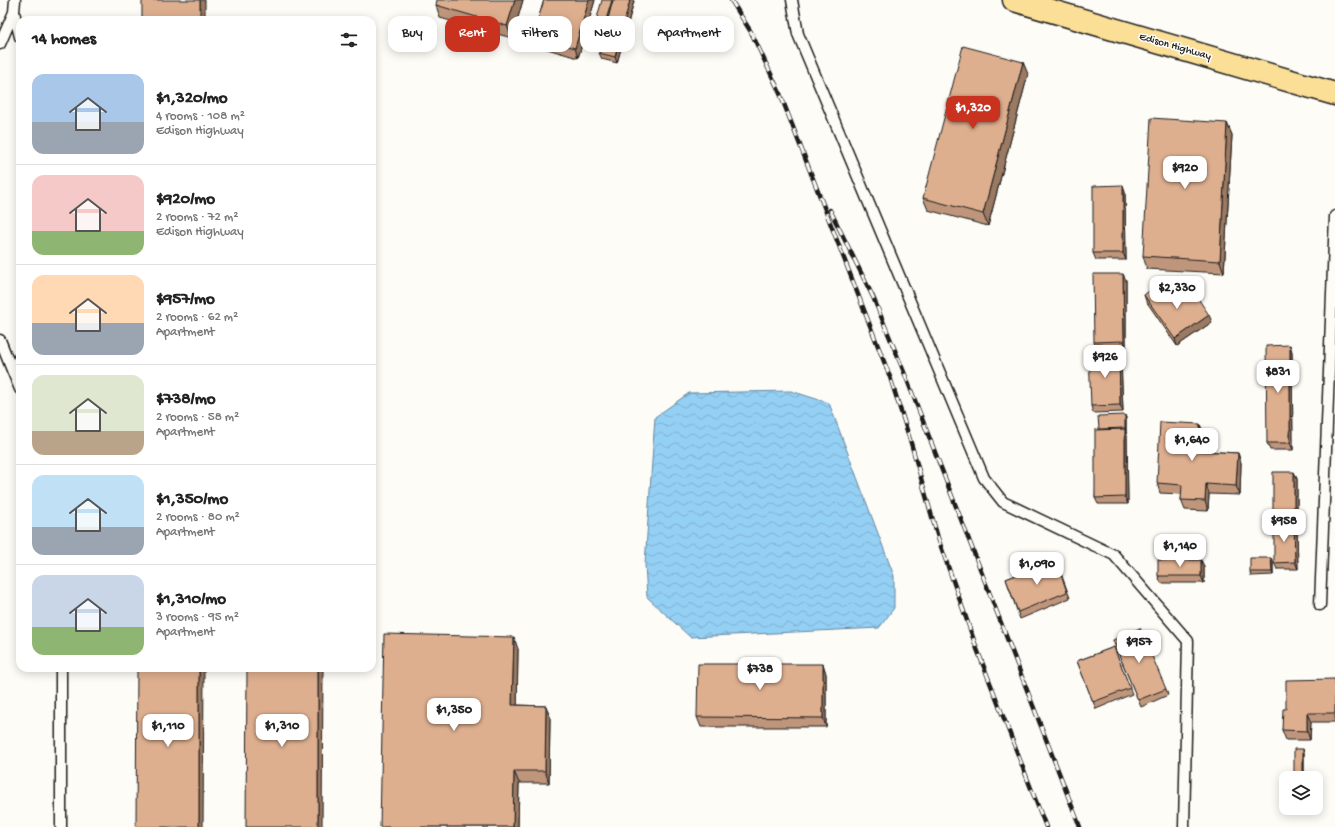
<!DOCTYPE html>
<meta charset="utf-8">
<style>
body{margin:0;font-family:"Gochi Hand",sans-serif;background:#f6f6f6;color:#222;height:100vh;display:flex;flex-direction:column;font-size:15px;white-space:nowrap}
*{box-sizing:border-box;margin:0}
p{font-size:13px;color:#767676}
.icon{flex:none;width:22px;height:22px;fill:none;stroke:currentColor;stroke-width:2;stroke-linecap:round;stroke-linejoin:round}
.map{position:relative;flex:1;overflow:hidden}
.panel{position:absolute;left:16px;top:16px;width:360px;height:656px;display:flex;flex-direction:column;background:#fff;border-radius:12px;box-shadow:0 2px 10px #0003}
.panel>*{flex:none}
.banner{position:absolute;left:388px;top:16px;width:380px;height:36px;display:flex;gap:8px}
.controls{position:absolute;left:1279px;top:771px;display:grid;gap:8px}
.controls a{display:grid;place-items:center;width:44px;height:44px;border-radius:8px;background:#fff;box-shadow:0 2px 10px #0003;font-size:20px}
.price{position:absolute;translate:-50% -34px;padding:0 9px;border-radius:8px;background:#fff;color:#222;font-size:13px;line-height:26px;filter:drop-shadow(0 1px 2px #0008)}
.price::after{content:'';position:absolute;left:50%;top:24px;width:12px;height:9px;margin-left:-6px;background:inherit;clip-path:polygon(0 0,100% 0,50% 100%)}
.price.selected{background:#c8321e;color:#fff}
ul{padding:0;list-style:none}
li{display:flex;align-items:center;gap:12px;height:100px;padding:0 16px}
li+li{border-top:1px solid #e0e0e0}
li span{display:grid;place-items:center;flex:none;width:112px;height:80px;border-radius:12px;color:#555}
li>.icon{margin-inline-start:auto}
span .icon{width:48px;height:48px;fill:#fffc;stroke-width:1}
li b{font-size:17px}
h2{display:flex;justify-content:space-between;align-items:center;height:48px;padding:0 16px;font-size:17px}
.tag{padding:0 14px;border-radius:12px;background:#fff;box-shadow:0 2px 10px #0003;font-size:14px;line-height:36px}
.tag.selected{background:#c8321e;color:#fff}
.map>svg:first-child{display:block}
.water{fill:url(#water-waves);stroke:#64879e}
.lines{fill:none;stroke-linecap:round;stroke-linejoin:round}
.lane-casing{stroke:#1c1c1c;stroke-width:13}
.primary-casing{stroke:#1c1c1c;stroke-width:25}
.lane{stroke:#fdfcf7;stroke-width:10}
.primary{stroke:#fbdf96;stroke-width:22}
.rail-casing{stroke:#1c1c1c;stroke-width:4.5}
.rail{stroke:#fdfcf7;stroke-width:3;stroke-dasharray:9;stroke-linecap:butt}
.wall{fill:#bf967b;stroke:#1c1c1c}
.shaded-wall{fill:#9b7a64;stroke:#1c1c1c}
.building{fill:#deaf8f;stroke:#1c1c1c}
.labels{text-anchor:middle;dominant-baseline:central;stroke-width:3;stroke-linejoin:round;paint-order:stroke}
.street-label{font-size:11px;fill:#1c1c1c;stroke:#fdfcf7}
</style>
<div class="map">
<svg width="1335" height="827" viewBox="0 0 1335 827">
<defs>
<pattern id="water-waves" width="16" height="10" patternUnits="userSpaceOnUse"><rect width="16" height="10" fill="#94cff4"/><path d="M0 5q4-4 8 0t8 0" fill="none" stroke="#7fb1d1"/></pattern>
</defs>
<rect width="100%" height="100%" fill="#fdfcf7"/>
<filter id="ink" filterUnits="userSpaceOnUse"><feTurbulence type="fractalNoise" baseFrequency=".025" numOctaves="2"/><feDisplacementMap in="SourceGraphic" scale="8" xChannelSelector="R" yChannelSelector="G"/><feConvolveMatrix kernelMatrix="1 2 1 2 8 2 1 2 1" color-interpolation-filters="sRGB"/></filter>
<g filter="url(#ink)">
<!-- water -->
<path class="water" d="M791 391 829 403 894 576V608L879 628 690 637 647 597 645 564 655 417 689 393Z"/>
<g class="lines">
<defs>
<path id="lane" d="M792 0 798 34 984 478 1003 502 1114 555 1188 641 1184 827
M14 12 20 37
M0 44 14 12 15 0
M0 340 12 370 20 357
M12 370 20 389
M1320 605 1335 216
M61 668V827"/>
<path id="primary" d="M1014 0 1335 94"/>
</defs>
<!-- lane casing -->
<use href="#lane" class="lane-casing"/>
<!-- primary casing -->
<use href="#primary" class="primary-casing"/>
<!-- lane -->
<use href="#lane" class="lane"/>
<!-- primary -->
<use href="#primary" class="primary"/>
<defs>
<path id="rail" d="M731 0 751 32 779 91 890 377 911 443 938 538 977 649 1046 827
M830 210 873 297 904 372 1080 827"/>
</defs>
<!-- rail casing -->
<use href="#rail" class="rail-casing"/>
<!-- rail -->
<use href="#rail" class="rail"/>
</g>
<!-- wall -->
<path class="wall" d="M523 0 512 38 440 18 436 5Z
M544 0H595L578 58 537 46 533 36Z
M613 0H633L634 1 617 63 602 59 599 53 607 24 598 21 597 18 613 2Z
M1028 74 988 226 928 210 923 198Z
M1227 123 1232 135 1224 273 1147 269 1143 256Z
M1125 192 1126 260H1096L1093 253Z
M1126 280V348H1096L1094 342Z
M1144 295 1168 300 1212 322 1177 346 1146 301Z
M1290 345 1292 352 1293 450H1270L1267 443Z
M1121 359 1123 412 1093 413 1091 406Z
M1125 415 1126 418V431L1127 436 1128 504H1098L1095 498 1099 429Z
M1200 424 1203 434V451L1238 453 1241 463 1240 495 1209 494 1208 511 1185 510 1181 500 1182 494 1160 493 1157 483Z
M1294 472 1297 479V519H1275L1273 513Z
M1294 523 1297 530 1298 569H1277L1274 563Z
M1056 560 1070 598 1020 619 1006 579Z
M1273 561V575L1251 576 1250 572Z
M1204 566V583H1161L1158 576Z
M1113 640 1166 689 1168 695 1141 707Z
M1114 647 1132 694 1096 709 1077 661Z
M518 649 517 705 546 706 550 718 549 783H519L518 827H380Z
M823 664 826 674V727H701L697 717Z
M1335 679V722H1311L1310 740H1286L1282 730 1286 709Z
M1303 749 1304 752V778H1296L1294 775Z"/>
<!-- shaded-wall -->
<path class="shaded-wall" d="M200 0H205V20H200Z
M515 0H523L512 38 507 26Z
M589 0H595L578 58 575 48Z
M612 0 613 3 607 24 606 20Z
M630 0H633L634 1 617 63 615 57Z
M1023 62 1028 74 988 226 983 214Z
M1227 123 1232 135 1224 273 1220 261Z
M1123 185 1125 192 1126 260 1123 253Z
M1123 274 1126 280V348L1124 341Z
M1209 315 1212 322 1177 346 1175 339Z
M1290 345 1292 352 1293 450 1290 443Z
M1119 353 1121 359 1123 412 1120 405Z
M1125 415 1126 418V431L1125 428Z
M1200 424 1203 434 1202 461 1199 451Z
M1125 429 1127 436 1128 504 1125 497Z
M1238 453 1241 463 1240 495 1236 486Z
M1294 472 1297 479V519L1294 513Z
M1206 484 1209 494 1208 511 1205 501Z
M1294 523 1297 530 1298 569 1295 562Z
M1271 558 1273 561V575L1272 572Z
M1201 560 1204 566V583L1201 576Z
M514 637 518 649 517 717 512 705Z
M823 664 826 674V727L823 718Z
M199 668H204L203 827H199Z
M318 668H323L322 827H318Z
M546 706 550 718 549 783 545 771Z
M1307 713 1311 722 1310 740 1307 731Z
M1303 749 1304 752V778L1303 775Z
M514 771 519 783 518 827H513Z"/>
<!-- building -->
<path class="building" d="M142 0H200V20H142Z
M437 0H515L507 26 436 5Z
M544 0H589L575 48 533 36Z
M602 0H612L606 20 597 18Z
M613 0H630L615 57 599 53Z
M963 46 1023 62 983 214 923 198Z
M1151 118 1227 123 1220 261 1143 256Z
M1123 185V253H1093V186Z
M1093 274H1123L1124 341 1094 342Z
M1157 285 1168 300 1189 285 1209 315 1175 339 1144 295Z
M1290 345V443H1267L1266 346Z
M1089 353H1119L1120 405 1091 406Z
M1125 415V428L1099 429 1098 416Z
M1160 422 1200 424 1199 451 1238 453 1236 486 1206 484 1205 501 1181 500 1182 485 1157 483Z
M1125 429V497L1095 498V430Z
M1273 472H1294V513H1273Z
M1274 523H1294L1295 562 1274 563Z
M1250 558H1271L1272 572H1250Z
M1056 560 1067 592 1018 612 1006 579Z
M1158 560H1201V576H1158Z
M1140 628 1166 689 1138 700 1113 640Z
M384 634 514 637 512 705 546 706 545 771H514L513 827H380Z
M1114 647 1130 688 1093 702 1077 661Z
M698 664H823V718L697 717Z
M137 668H199V827H136Z
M247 668H318V827H246Z
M1335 679V713H1307V731L1282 730 1283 709H1286V680Z
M1294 749H1303V775H1294Z"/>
</g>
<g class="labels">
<!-- street labels -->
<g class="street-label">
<text transform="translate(1175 47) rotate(16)">Edison Highway</text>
</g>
</g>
</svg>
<div class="controls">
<a><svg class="icon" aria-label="layers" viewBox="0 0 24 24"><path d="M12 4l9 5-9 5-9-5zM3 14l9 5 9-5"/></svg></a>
</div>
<b class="price selected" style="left:973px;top:130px">$1,320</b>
<b class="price" style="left:1185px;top:190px">$920</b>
<b class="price" style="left:1177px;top:310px">$2,330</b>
<b class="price" style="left:1105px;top:379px">$926</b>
<b class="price" style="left:1278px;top:394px">$831</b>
<b class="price" style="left:1192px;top:462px">$1,640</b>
<b class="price" style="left:1284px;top:543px">$958</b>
<b class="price" style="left:1180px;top:568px">$1,140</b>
<b class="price" style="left:1037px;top:586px">$1,090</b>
<b class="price" style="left:1139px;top:664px">$957</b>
<b class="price" style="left:760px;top:691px">$738</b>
<b class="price" style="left:454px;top:732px">$1,350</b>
<b class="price" style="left:168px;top:748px">$1,110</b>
<b class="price" style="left:282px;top:748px">$1,310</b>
<div class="banner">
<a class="tag">Buy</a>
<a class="tag selected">Rent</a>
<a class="tag">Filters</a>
<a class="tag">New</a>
<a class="tag">Apartment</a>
</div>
<section class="panel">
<h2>14 homes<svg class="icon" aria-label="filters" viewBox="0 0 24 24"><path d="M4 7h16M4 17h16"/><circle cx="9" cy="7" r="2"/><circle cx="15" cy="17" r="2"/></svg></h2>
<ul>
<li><span style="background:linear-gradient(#a9c7e8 60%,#9aa5b1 0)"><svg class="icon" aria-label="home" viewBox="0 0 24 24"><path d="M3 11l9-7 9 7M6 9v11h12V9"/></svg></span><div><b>$1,320/mo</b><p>4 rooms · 108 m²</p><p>Edison Highway</p></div></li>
<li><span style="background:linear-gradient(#f6c9c9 70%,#8fb573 0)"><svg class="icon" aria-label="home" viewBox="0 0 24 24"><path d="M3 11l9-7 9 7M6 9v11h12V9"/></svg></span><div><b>$920/mo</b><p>2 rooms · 72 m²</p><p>Edison Highway</p></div></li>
<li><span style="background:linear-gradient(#ffd9b3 60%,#9aa5b1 0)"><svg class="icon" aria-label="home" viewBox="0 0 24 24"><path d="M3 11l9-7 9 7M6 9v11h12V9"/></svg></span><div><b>$957/mo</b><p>2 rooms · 62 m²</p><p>Apartment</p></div></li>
<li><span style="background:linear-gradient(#dfe7d0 70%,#b9a48a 0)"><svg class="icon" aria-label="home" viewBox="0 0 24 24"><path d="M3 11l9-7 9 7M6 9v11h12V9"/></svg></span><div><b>$738/mo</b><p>2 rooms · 58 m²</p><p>Apartment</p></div></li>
<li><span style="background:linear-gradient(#bfe0f5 65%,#9aa5b1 0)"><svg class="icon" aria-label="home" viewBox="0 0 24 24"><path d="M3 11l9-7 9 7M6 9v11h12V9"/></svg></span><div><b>$1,350/mo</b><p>2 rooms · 80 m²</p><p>Apartment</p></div></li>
<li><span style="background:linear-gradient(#c9d6e8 65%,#8fb573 0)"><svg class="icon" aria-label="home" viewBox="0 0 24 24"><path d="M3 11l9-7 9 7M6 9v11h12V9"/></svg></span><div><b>$1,310/mo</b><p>3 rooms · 95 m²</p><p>Apartment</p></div></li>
</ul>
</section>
</div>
